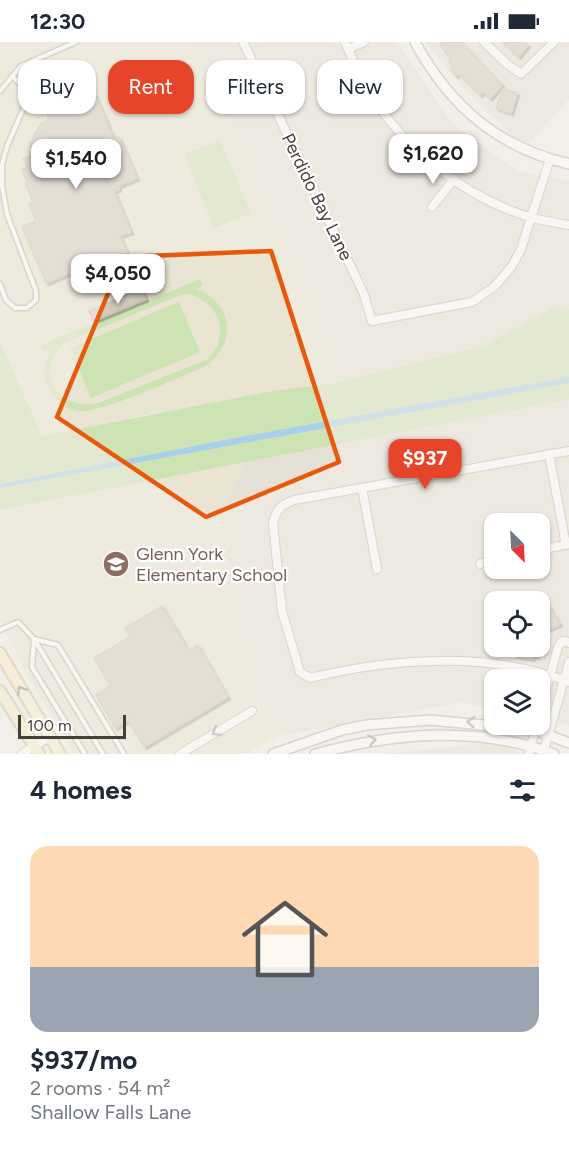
<!DOCTYPE html>
<meta charset="utf-8">
<style>
body{margin:0;font-family:Figtree,sans-serif;background:#f6f6f7;color:#1f2937;height:100vh;display:flex;flex-direction:column;font-size:22px;white-space:nowrap}
*{box-sizing:border-box;margin:0}
p{font-size:20px;color:#747a83}
.icon{flex:none;width:33px;height:33px;fill:none;stroke:currentColor;stroke-width:2;stroke-linecap:round;stroke-linejoin:round}
.map{position:relative;height:712px;overflow:hidden}
.drawer{display:flex;flex-direction:column;background:#fff;flex:1}
.drawer>*{flex:none}
.hud{position:absolute;left:18px;top:18px;width:534px;height:54px;display:flex;gap:12px}
.needle{width:39px;rotate:156deg}
.tools{position:absolute;left:484px;top:471px;display:grid;gap:12px}
.tools a{display:grid;place-items:center;width:66px;height:66px;border-radius:12px;background:#fff;box-shadow:0 2px 4px #0004;font-size:30px}
.scale{position:absolute;left:18px;bottom:15px;width:108px;box-sizing:border-box;padding-left:6px;border:3px solid #454037;border-top:0;font-size:16px;line-height:21px;white-space:nowrap;color:#454037;-webkit-text-stroke:4px #fff;paint-order:stroke}
.price{position:absolute;translate:-50% -51px;padding:0 14px;border-radius:12px;background:#fff;color:#222;font-size:20px;line-height:39px;filter:drop-shadow(0 2px 3px #0008)}
.price::after{content:'';position:absolute;left:50%;top:36px;width:18px;height:14px;margin-left:-9px;background:inherit;clip-path:polygon(0 0,100% 0,50% 100%)}
.price.current{background:#e7452a;color:#fff}
ul{padding:0;list-style:none}
li{display:grid;align-content:center;gap:12px;height:318px;padding:0 30px}
li span{display:grid;place-items:center;height:186px;border-radius:18px;color:#555}
li>.icon{margin-inline-start:auto}
span .icon{width:108px;height:108px;fill:#fffc;stroke-width:1}
li b{font-size:26px}
h2{display:flex;justify-content:space-between;align-items:center;height:72px;padding:0 30px;font-size:26px}
.chip{padding:0 21px;border-radius:18px;background:#fff;box-shadow:0 2px 4px #0004;font-size:21px;line-height:54px}
.chip.current{background:#e7452a;color:#fff}
.status{display:flex;justify-content:space-between;align-items:center;height:42px;padding:0 30px;background:#fff;direction:ltr}
.status svg{height:16px;fill:currentColor}
.map>svg:first-child{display:block}
.residential{fill:#e6e1d7;fill-rule:evenodd}
.education{fill:#eae4d3}
.green{fill:#cee3b4;fill-rule:evenodd}
.water{fill:#a9d0ea}
.building{fill:#d3cbbe;stroke:#cdc3b2;stroke-width:1.5;filter:url(#shadow)}
.lines{fill:none;stroke-linecap:round;stroke-linejoin:round}
.service-casing{stroke:#bdb7ab;stroke-width:7}
.minor-casing{stroke:#bdb7ab;stroke-width:10}
.tertiary-casing{stroke:#bdb7ab;stroke-width:12}
.secondary-casing{stroke:#cec19b;stroke-width:14}
.service{stroke:#fff;stroke-width:4}
.minor{stroke:#fff;stroke-width:8}
.tertiary{stroke:#fff;stroke-width:9}
.secondary{stroke:#faeecb;stroke-width:10}
.oneway{stroke:#968e7a}
.oneway2{stroke:#a2a09b}
.marked{fill:none;stroke:#e8590c;stroke-width:4.5;stroke-linejoin:round}
.labels{text-anchor:middle;dominant-baseline:central;stroke-width:4.5;stroke-linejoin:round;paint-order:stroke}
.street-label{font-size:18px;fill:#454037;stroke:#fff}
.education-label{font-size:18px;fill:#785e54;stroke:#fff;text-anchor:start}
</style>
<div class="status"><b>12:30</b><svg viewBox="0 0 49 12"><path d="M0 12V9h3v3zM5 12V6h3v6zM10 12V3h3v9zM15 12V0h3v12zM26 1h20v11H26zM47 4h2v5h-2z"/></svg></div>
<div class="map">
<svg width="569" height="712" viewBox="0 0 569 712">
<defs>
<filter id="shadow"><feDropShadow dx="2.5" dy="2.5" stdDeviation="0" flood-color="#0004"/></filter>
</defs>
<rect width="100%" height="100%" fill="#f2efe8"/>
<!-- residential -->
<path class="residential" d="M190 0H397L451 80 518 130 569 138V268L555 264 484 304 334 341 318 267Z
M425 0H569V57L525 106 468 51Z
M569 357V684L540 678V638H495V667L462 660 279 694 252 643 236 577 226 464 246 419ZM495 482H540V526H495ZM495 560H540V604H495Z
M495 700 523 712H386Z"/>
<!-- education -->
<path class="education" d="M0 0H190L318 267 334 343 151 372 41 395 0 299Z
M246 419 226 464 236 577 252 643 279 694 245 712H74L29 635 8 594 0 583V468Z"/>
<!-- green -->
<path class="green" d="M220 98 251 171 214 186 184 112Z
M200 237 203 244 197 247C235 263 237 303 204 325 179 335 99 373 77 369 66 367 58 360 51 351 41 336 43 322 51 307L43 309 41 303ZM188 252C220 261 231 292 208 317L98 361C58 369 33 330 64 301L181 253Z
M179 260 200 310 91 356 70 306Z
M555 264 569 268V357L0 468V299L42 394 267 350 334 341 484 304Z"/>
<!-- water -->
<path class="water" d="M569 335V341L0 446V442L235 396Z"/>
<!-- building -->
<path class="building" d="M443 0H462L502 43 490 56 482 50 480 53 458 32 456 34 451 28 454 26 449 20 451 18 440 2Z
M502 0H524L528 3 518 15Z
M503 47 517 51 511 71 496 66Z
M95 52 114 97 119 95 137 136 118 144 119 147 114 149 131 190 120 194 127 210 112 217 110 214 46 241 22 185 36 179 29 162 33 160 25 141 27 140 22 127 27 125 23 117 35 112 30 101 33 100 34 92 42 81 49 77 47 72Z
M142 247 146 257 93 279 89 269Z
M162 564 189 609 198 603 228 655 144 705 128 678 115 686 96 653 110 644 94 616 130 595 125 586Z
M549 564 560 582 547 588 540 575V569Z
M519 604 538 606 536 614 533 613 532 617 514 613Z"/>
<g class="lines">
<defs>
<path id="service" d="M0 49 21 24 76 0
M0 242 6 258 15 266H27L36 258V249L7 172 2 144V123L7 104 28 56 24 46 12 34
M0 588 18 580 34 597 103 712
M85 712 32 625 34 597 58 603 124 712"/>
<path id="minor" d="M243 0 363 250 372 279 472 260 495 244 512 224 521 207 550 117
M345 0C350 11 355 23 360 34 394 99 462 156 533 176 545 179 557 181 569 183
M484 0 507 22 521 32 554 0
M349 7 364 0
M432 165 454 137
M569 409 294 458C281 463 276 467 273 481L282 569 300 630 310 636C393 616 488 609 569 640
M549 412 566 503
M362 446 377 527
M540 508 569 502
M480 522 495 516
M540 671 558 605 561 600 565 599 569 601
M22 712 49 695
M180 712 252 669
M529 712 537 682
M543 712 569 620"/>
<path id="tertiary" d="M415 0C450 64 497 105 569 122
M273 712 342 688 366 683 430 678 535 688 569 701
M315 712C394 691 476 683 554 712"/>
<path id="secondary" d="M0 611 60 712
M0 649 39 712"/>
</defs>
<!-- service casing -->
<use href="#service" class="service-casing"/>
<!-- minor casing -->
<use href="#minor" class="minor-casing"/>
<!-- tertiary casing -->
<use href="#tertiary" class="tertiary-casing"/>
<!-- secondary casing -->
<use href="#secondary" class="secondary-casing"/>
<!-- service -->
<use href="#service" class="service"/>
<!-- minor -->
<use href="#minor" class="minor"/>
<!-- tertiary -->
<use href="#tertiary" class="tertiary"/>
<!-- secondary -->
<use href="#secondary" class="secondary"/>
</g>
<!-- one-way arrows -->
<defs><path id="oneway-chevron" d="M-2-3.5L2.5 0L-2 3.5" fill="none" stroke-width="1.6" stroke-linecap="round" stroke-linejoin="round" transform="scale(1.5)"/></defs>
<use class="oneway" href="#oneway-chevron" transform="translate(21 648) rotate(-121)"/>
<g class="oneway2">
<use href="#oneway-chevron" transform="translate(471 680) rotate(-175)"/>
<use href="#oneway-chevron" transform="translate(216 690) rotate(149)"/>
<use href="#oneway-chevron" transform="translate(372 698) rotate(-11)"/>
</g>
<!-- marked area -->
<path d="M0 0H569V712H0ZM271 209 339 420 206 475 57 375 123 215Z" fill="#f2efe8" fill-opacity=".55" fill-rule="evenodd"/>
<path class="marked" d="M271 209 339 420 206 475 57 375 123 215Z"/>
<!-- icons -->
<defs>
<symbol id="school-disc" viewBox="-11 -11 22 22"><circle r="9.5" fill="#8d6e63" stroke="#fff"/><path d="M0-5L7-2L0 1L-7-2ZM-4 1L0 2.5L4 1V4Q0 6-4 4Z" fill="#fff"/></symbol>
</defs>
<g fill-rule="evenodd">
<use href="#school-disc" x="101" y="507" width="30" height="30"/>
</g>
<g class="labels">
<!-- street labels -->
<g class="street-label">
<text transform="translate(317 155) rotate(64)">Perdido Bay Lane</text>
</g>
<!-- education labels -->
<g class="education-label">
<text x="136" y="512">Glenn York<tspan x="136" dy="21">Elementary School</tspan></text>
</g>
</g>
</svg>
<div class="tools">
<a><svg class="needle" viewBox="-14 -14 28 28"><path d="M0-13l5 13h-10z" fill="#e53935"/><path d="M0 13l5-13h-10z" fill="#747a83"/></svg></a>
<a><svg class="icon" aria-label="locate" viewBox="0 0 24 24"><circle cx="12" cy="12" r="6"/><path d="M12 2v4M12 18v4M2 12h4M18 12h4"/></svg></a>
<a><svg class="icon" aria-label="layers" viewBox="0 0 24 24"><path d="M12 4l9 5-9 5-9-5zM3 14l9 5 9-5"/></svg></a>
</div>
<div class="scale">100 m</div>
<b class="price" style="left:433px;top:143px">$1,620</b>
<b class="price" style="left:76px;top:148px">$1,540</b>
<b class="price" style="left:118px;top:263px">$4,050</b>
<b class="price current" style="left:425px;top:448px">$937</b>
<div class="hud">
<a class="chip">Buy</a>
<a class="chip current">Rent</a>
<a class="chip">Filters</a>
<a class="chip">New</a>
</div>
</div>
<section class="drawer">
<h2>4 homes<svg class="icon" aria-label="filters" viewBox="0 0 24 24"><path d="M4 7h16M4 17h16"/><circle cx="9" cy="7" r="2"/><circle cx="15" cy="17" r="2"/></svg></h2>
<ul>
<li><span style="background:linear-gradient(#ffd9b3 65%,#9aa5b1 0)"><svg class="icon" aria-label="home" viewBox="0 0 24 24"><path d="M3 11l9-7 9 7M6 9v11h12V9"/></svg></span><div><b>$937/mo</b><p>2 rooms · 54 m²</p><p>Shallow Falls Lane</p></div></li>
</ul>
</section>
